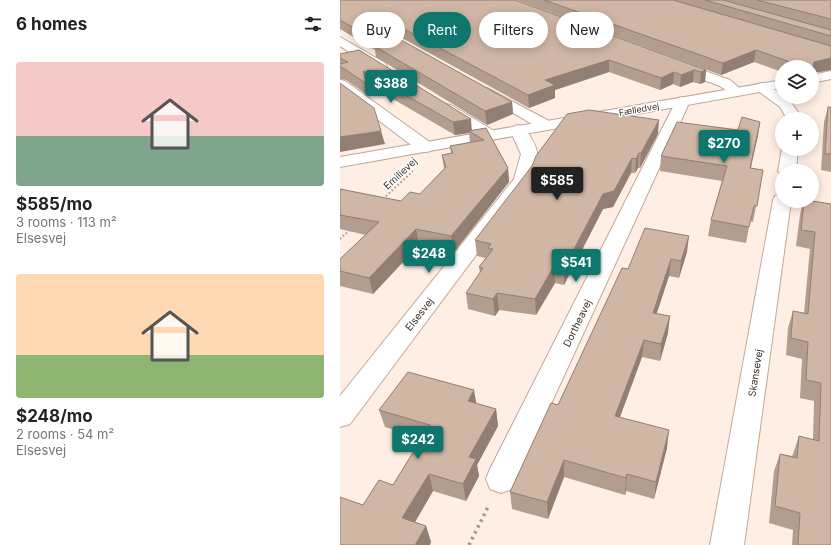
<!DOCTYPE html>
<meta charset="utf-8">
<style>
body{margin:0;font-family:Inter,sans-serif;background:#f6f6f6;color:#222;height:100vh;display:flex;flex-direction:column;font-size:15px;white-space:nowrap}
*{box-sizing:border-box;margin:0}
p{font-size:13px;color:#767676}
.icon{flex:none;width:22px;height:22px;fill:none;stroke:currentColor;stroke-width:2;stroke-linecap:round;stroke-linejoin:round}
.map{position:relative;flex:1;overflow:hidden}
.drawer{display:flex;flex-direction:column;background:#fff;width:340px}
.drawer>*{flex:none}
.banner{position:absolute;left:12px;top:12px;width:380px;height:36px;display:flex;gap:8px}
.fabs{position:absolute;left:435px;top:60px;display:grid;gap:8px}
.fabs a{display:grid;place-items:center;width:44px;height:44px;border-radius:50%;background:#fff;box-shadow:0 2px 10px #0003;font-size:20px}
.price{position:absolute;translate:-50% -34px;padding:0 9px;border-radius:4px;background:#0f766e;color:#fff;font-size:13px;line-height:26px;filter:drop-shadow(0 1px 2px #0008)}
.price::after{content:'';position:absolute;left:50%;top:24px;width:12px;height:9px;margin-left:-6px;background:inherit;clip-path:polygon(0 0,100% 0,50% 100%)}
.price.current{background:#222;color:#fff}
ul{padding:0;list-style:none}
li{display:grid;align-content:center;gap:8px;height:212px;padding:0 16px}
li span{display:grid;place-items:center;height:124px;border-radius:4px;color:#555}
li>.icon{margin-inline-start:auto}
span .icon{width:72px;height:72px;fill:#fffc;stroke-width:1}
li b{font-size:17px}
h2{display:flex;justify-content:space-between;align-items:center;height:48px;padding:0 16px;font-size:17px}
.tag{padding:0 14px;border-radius:18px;background:#fff;box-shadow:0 2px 10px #0003;font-size:14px;line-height:36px}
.tag.current{background:#0f766e;color:#fff}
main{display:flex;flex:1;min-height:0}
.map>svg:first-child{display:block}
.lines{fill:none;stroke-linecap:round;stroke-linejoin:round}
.minor-casing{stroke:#c2a897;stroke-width:2}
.tertiary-casing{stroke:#c2a897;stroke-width:2}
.path-far1{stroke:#a3958d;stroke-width:2;stroke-dasharray:1.5 2.5;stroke-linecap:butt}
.path{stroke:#a3958d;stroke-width:3.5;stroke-dasharray:2.5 4;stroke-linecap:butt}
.minor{fill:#fff;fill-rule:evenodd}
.tertiary{fill:#fff;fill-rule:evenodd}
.wall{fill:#b39d8e}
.shaded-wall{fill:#927f74}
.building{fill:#d0b6a5;stroke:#927f74}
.labels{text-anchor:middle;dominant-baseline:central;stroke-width:3;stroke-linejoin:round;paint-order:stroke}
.far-street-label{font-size:9px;fill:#3c312a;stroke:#fff}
.street-label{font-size:10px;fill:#3c312a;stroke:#fff}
</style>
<main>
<section class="drawer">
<h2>6 homes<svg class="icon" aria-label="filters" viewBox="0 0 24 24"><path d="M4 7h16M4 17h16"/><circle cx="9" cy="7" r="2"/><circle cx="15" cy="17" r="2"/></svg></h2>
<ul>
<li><span style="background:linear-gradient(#f6c9c9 60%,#7fa58c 0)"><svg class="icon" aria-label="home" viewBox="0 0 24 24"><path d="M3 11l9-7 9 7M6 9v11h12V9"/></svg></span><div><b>$585/mo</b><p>3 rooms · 113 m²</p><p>Elsesvej</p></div></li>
<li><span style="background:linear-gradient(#ffd9b3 65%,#8fb573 0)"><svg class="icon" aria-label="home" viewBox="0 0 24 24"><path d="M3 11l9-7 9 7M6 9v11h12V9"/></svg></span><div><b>$248/mo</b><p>2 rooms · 54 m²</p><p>Elsesvej</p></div></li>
</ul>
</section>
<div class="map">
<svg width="491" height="545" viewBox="0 0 491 545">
<rect width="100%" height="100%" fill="#ffeee4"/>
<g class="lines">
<defs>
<path id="minor" d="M0 37 45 63 47 66 40 70 35 69 0 46Z
M337 61 390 80 404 92 402 95H392L380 86 332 68 330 65 332 62Z
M0 80 5 81 91 143 93 147 91 151 85 152 79 151 0 91Z
M422 83 427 84 442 95V97L450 101 463 119H447L440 107 417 90 415 87 417 84Z
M147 88 211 122 213 125 211 128H199L142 95 140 92 142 89Z
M343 97 348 98 350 101 172 489 161 493 150 489 146 479 150 469 336 101 338 98Z
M106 104 111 105 156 132 158 135 156 138 150 140 144 138 101 111 99 108 101 105Z
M178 125 184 127C199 148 201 155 192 180L10 424 0 427V396L174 179 181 154 170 130 172 127Z
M442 149H458L456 171H442V175L438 171Z
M442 194V201H451L404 545H370L433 200 435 196Z"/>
<path id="tertiary" d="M491 71V79L472 83V75Z
M442 80V88L0 167V157Z"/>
</defs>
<!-- minor casing -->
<use href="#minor" class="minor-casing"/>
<!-- tertiary casing -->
<use href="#tertiary" class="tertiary-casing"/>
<!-- path-far1 -->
<path class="path-far1" d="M43 199 73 171
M0 239 10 230"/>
<!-- path -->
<path class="path" d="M129 545 149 505"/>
<!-- minor -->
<use href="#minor" class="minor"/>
<!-- tertiary -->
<use href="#tertiary" class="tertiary"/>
</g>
<!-- wall -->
<path class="wall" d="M0 0 366 70 365 82 360 84 353 82 340 87 333 84 320 90 269 72 215 90V98L189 108 53 33 50 34 172 102 173 114 147 125 36 57 35 50 0 29Z
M177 0H491V70L472 73V67H442V72L414 62 381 75Z
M0 54 132 130 146 128 168 168 169 182 114 252 79 245 33 294 0 286V259L26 235 0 229V189L61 201 80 194 104 169 102 155 111 153 110 146 130 142 129 133 115 135 27 84 30 97 6 80 0 79Z
M488 107H491V172L481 170 484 122Z
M420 122 411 168 423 170 413 222 410 221 406 243 368 236 371 220 382 181 320 171 321 156Z
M318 134 300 168H298L295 173H291L273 207 263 209 224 285 215 283 196 315 159 310 155 316 128 309 126 293 140 273 139 267 146 258 137 256 135 240Z
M463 201 491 204V545H452L453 530 429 523 434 471 440 454 452 456 453 454 459 436 473 440 474 401 460 398 462 359 446 355 448 328 453 311 464 313 470 249 456 246 460 215Z
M347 252 339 278 329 276 317 313 328 333 320 361 302 357 280 417 327 448 314 499 286 491 285 495 224 477 208 519 172 509 170 492 218 405 288 269Z
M137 404 156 409 158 426 137 465 139 476 126 501 93 491 75 522 86 526 91 542 23 505 53 485 82 438 45 427 39 410Z"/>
<!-- shaded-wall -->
<path class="shaded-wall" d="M51 22 53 33 45 38 42 27Z
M416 50 414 62 381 75 383 63Z
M491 58V70L472 73 474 62Z
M269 60V72L215 90V98L189 108 188 95 205 80Z
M354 70 353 82 340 87 341 75Z
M366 70 365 82 360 84 361 72Z
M334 72 333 84 320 90 321 78Z
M172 102 173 114 147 125 145 111Z
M131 119 132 132 129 131V133L115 135 113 122Z
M319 120 318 134 300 168 301 153Z
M420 122 418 136 407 183 410 168Z
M41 131 45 144 0 152V137Z
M299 153 298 168 295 173 296 159Z
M292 158 291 173 273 207 263 209 224 285V268L263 194Z
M168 168 169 182 114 252 111 236Z
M76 229 79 245 33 294 29 278Z
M349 236 347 252 339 278 341 261Z
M331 259 329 276 311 330 313 313Z
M214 266 215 283 196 315 195 299Z
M157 293 159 310 155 316 153 299Z
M330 316 328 333 320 361 321 344Z
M304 340 302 357 274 433 275 416Z
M134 390 137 407 128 401Z
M156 409 158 426 137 465 139 476 126 501 123 484 129 457Z
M329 430 327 448 314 499 316 482Z
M224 460V477L208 519 207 502Z
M89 474 93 491 68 534 62 518Z
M287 474 286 491 285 495 286 478Z
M86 526 91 542 90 545H75Z"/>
<!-- building -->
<path class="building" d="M0 0H175L366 70 361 72 354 70 341 75 334 72 321 78 269 60 205 80 215 85 188 95 51 22 42 27 45 31 172 102 145 111 34 46 41 44 0 20Z
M204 0H333L491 46V58L474 62 473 67 456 64 416 50 383 63Z
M365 0H383L491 30V36Z
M417 0H491V19Z
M19 50 131 119 113 122 23 71 27 84 3 68 0 67V64L8 62 0 58V54Z
M0 83 34 108 41 131 0 137Z
M488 107H491V154H485Z
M249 110 319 120 301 153H299L296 159 292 158 274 191 263 194 224 268 214 266 195 299 157 293 153 299 126 293 143 268 139 267 153 249 148 248 151 244 135 240 192 166 196 156 227 114Z
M402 117 420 122 410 168 423 170 417 206H414L409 227 371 220 387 166 321 156 337 122 398 130Z
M146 128 168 168 111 236 76 229 29 278 0 271V259L39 222 0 215V189L61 201 70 192 80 194 106 167 102 155 113 153 110 146 144 140 129 131Z
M464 201H472L491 204V545H458L460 513 435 506 440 454 457 458 459 436 479 441 481 383 466 380 468 342 451 338 453 311 468 314 475 232 461 230Z
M305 228 349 236 341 261 331 259 313 313 330 316 321 344 304 340 275 416 329 430 316 482 287 474 286 478 224 460 207 502 170 492 211 403 218 405 282 268 288 269Z
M68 372 134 390 128 401 156 409 129 457 136 459 123 484 89 474 62 518 86 526 75 545H0V497L23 505 39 480 53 485 90 425 39 410Z"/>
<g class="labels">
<!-- far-street labels -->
<g class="far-street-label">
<text transform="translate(299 109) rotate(-10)">Fælledvej</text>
</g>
<!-- street labels -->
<g class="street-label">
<text transform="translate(60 173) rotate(-43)">Emilievej</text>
<text transform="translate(79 314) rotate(-52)">Elsesvej</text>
<text transform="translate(237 323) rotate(-64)">Dortheavej</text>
<text transform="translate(415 373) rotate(-81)">Skansevej</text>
</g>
</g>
</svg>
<div class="fabs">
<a><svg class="icon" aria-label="layers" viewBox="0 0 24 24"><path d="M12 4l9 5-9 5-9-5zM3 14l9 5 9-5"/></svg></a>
<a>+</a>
<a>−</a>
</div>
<b class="price" style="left:51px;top:104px">$388</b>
<b class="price" style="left:384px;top:164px">$270</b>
<b class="price current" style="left:217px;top:201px">$585</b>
<b class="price" style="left:89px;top:274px">$248</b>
<b class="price" style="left:236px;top:283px">$541</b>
<b class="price" style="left:78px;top:460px">$242</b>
<div class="banner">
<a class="tag">Buy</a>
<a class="tag current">Rent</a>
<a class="tag">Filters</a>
<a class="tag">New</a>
</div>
</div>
</main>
